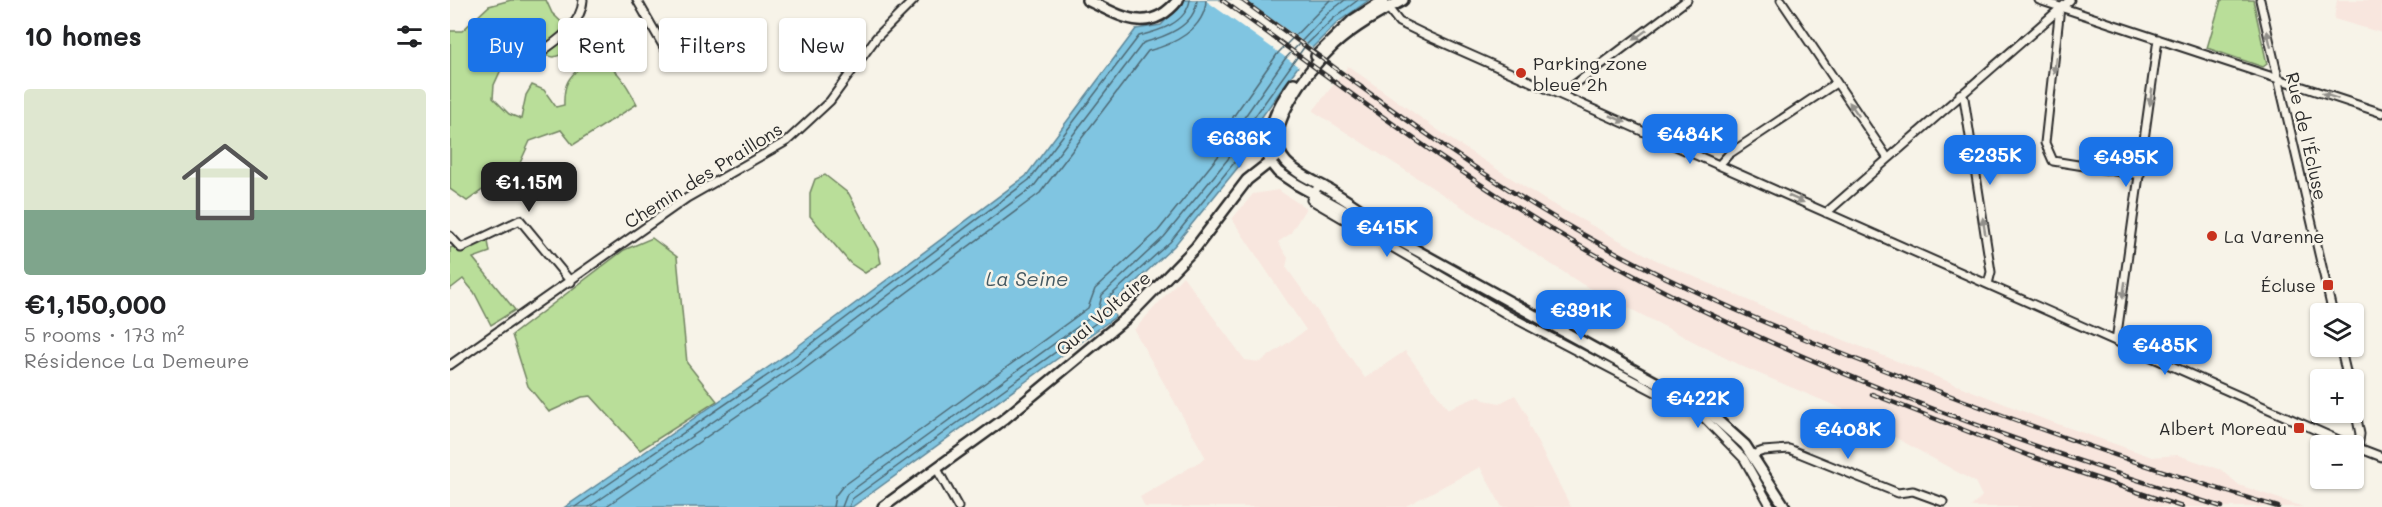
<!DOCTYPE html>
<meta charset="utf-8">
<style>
body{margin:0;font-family:Mali,sans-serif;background:#f6f6f6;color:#202124;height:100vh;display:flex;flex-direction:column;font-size:22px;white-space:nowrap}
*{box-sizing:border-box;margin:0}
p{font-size:20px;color:#757577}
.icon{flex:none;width:33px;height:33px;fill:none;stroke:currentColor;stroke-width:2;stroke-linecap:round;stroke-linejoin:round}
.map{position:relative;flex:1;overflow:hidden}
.panel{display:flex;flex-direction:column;background:#fff;width:450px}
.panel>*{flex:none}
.hud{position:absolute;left:18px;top:18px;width:570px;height:54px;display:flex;gap:12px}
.controls{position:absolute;left:1860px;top:303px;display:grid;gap:12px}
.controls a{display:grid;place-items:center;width:54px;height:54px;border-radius:6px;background:#fff;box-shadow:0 2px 4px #0004;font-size:30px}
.price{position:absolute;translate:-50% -51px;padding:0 14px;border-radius:12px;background:#1a73e8;color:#fff;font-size:20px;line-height:39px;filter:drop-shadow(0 2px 3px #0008)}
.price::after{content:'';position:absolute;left:50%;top:36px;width:18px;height:14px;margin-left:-9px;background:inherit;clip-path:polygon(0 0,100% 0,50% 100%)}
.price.on{background:#222;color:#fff}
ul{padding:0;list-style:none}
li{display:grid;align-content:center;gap:12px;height:318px;padding:0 24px}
li span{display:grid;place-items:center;height:186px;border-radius:6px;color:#555}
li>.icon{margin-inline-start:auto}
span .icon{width:108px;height:108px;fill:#fffc;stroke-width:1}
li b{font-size:26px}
h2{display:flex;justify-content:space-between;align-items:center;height:72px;padding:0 24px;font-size:26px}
.pill{padding:0 21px;border-radius:6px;background:#fff;box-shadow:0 2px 4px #0004;font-size:21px;line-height:54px}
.pill.on{background:#1a73e8;color:#fff}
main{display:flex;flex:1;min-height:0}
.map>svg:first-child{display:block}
.built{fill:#f8e6de}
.green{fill:#b9de99;stroke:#728462;stroke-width:1.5}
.water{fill:#80c5e1;stroke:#5e8798;stroke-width:1.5}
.pier{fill:#f7f3e8}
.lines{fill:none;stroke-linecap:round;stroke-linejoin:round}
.shore{stroke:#4d6974;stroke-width:1.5}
.street-casing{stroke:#2b2b2b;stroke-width:11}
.secondary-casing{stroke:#2b2b2b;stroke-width:14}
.street{stroke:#f7f3e8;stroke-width:7}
.secondary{stroke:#f7f3e8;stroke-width:9}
.rail-casing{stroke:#2b2b2b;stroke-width:4.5}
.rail{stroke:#f7f3e8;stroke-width:2;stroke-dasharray:7;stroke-linecap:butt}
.oneway{fill:#918f8a}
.poi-dot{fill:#c8321e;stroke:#f7f3e8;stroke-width:2}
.labels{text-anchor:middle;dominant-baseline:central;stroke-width:5;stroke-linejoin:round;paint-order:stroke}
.poi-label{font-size:18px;fill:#2b2b2b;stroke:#f7f3e8;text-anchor:start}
.street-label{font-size:18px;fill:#2b2b2b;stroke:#f7f3e8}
.water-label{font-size:20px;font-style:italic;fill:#445962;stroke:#f7f3e8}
</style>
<main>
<section class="panel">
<h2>10 homes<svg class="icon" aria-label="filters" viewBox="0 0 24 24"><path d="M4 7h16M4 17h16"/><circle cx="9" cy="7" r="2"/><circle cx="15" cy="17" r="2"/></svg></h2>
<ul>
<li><span style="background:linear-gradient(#dfe7d0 65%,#7fa58c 0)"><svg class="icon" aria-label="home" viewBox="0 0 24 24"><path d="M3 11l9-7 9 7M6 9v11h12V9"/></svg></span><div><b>€1,150,000</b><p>5 rooms · 173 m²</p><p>Résidence La Demeure</p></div></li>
</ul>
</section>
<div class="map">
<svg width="1932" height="507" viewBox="0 0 1932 507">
<rect width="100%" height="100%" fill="#f7f3e8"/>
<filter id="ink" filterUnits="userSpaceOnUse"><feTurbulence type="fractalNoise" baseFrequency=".0167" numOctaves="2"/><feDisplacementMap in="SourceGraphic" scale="12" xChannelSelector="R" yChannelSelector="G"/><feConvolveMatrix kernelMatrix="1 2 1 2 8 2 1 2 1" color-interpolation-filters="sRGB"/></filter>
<g filter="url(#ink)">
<!-- built -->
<path class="built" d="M1887 0H1932V33L1884 19Z
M898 66 1002 140 1095 200 1204 259 1336 317 1585 416 1702 457 1728 455 1772 470 1789 485 1853 507H1521L1532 496 1525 482 1400 412 1291 366 1132 284 863 111Z
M828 190 856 208 840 234 828 242 838 258 836 267 915 378 955 351 998 409 1029 396 1034 400 1050 403 1065 395 1078 416 1079 426 1121 507H1052L1030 467 954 507H695L690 497 756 458 684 330 733 276 795 360 810 362 856 330 782 219 803 194Z"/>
<!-- green -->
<path class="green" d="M61 0H96L102 13 126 36 123 51 104 57 83 54 55 61 44 85 43 98 59 114 71 119 76 95 82 85 94 90 106 107 114 105C113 80 121 76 139 58 164 61 176 83 187 104L123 145 111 130 80 141 70 163 17 201 0 189V31H12L39 6Z
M1771 0H1803L1817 64 1813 67 1757 48Z
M375 175 399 194 428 249 431 263 415 273 400 263 360 216V193L365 179Z
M37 236 40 252 23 258 65 310 41 325 24 292 13 279 0 289V248Z
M202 238 227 257 237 363 267 401 190 450 141 396 132 397 99 412 78 386 62 335 174 250Z"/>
<!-- water -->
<path class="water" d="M735 0H919L888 22 860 50 803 129 802 142 789 166 724 246 662 304 665 317 402 507H115L336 355 576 176 686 29 711 25Z"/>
<!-- pier -->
<path class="pier" d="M755 0H795L864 49 849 67Z"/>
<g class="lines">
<!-- shore -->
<path class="shore" d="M125 507 340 360 579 180 689 36C708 31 736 24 740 0
M139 507 344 366 584 186 693 43C714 37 745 27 747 0
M155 507 349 373 590 193 698 51C722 45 755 30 756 0
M383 507 385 496 392 487 638 308 645 289 708 231 770 154 780 136 783 117 828 53 880 0
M392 507 397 494 648 312 652 295 714 237 778 159 789 138 791 122 835 59 878 13 895 0
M399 507 402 499 657 315V299L720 242 784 163 796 140 798 126 855 46 884 18 908 0"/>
<defs>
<path id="street" d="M187 0 215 49
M1331 0 1437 157
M1589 0 1932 113
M1810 0 1883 314
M935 4 949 22 980 37 1902 446
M1610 7 1595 143 1603 161 1690 175
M75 63C97 47 131 30 133 0
M1510 94 1514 98 1541 272 1538 284
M1114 96 1116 91 1237 0
M1269 165 1279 154 1386 83
M869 184 861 200 1058 315 1253 417 1294 459 1321 507
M1376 213 1620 0
M0 236 11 248 70 220 121 282
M1666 341 1708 39
M1890 346 1898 380
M0 365 237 198 337 141 380 101 426 38 464 0
M1904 404 1910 434 1908 448
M1906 447 1932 457
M1302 455 1313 451 1339 449 1448 493 1463 491 1493 502
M487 469 508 507"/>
<path id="secondary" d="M637 0C671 16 699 36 728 0
M866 56 903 20 934 0
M819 161 828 172 846 184 1256 410 1295 445 1335 507
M819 161C816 129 826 108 844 83
M928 222C911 210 895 199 878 189 864 181 847 174 836 162 807 130 861 67 884 45 905 26 929 13 953 0
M433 507 553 420 681 314 746 247 797 180 830 154"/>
</defs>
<!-- street casing -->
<use href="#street" class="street-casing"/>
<!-- secondary casing -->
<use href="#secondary" class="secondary-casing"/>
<!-- street -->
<use href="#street" class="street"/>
<!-- secondary -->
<use href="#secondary" class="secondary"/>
<defs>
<path id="rail" d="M772 0C892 86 1009 177 1137 250 1337 363 1555 439 1772 507
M792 0C907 83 1019 171 1143 240 1235 291 1333 331 1431 369 1561 420 1693 467 1828 507
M1422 394 1580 456 1732 507"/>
</defs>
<!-- rail casing -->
<use href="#rail" class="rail-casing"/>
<!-- rail -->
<use href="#rail" class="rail"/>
</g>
<!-- one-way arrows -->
<defs><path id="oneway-solid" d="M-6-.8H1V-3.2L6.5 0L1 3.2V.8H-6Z" transform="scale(1.5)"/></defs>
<g class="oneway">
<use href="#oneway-solid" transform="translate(1190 35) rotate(143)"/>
<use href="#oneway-solid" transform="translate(1819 39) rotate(-103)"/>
<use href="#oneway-solid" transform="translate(1605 65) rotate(97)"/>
<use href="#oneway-solid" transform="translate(1880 96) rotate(-162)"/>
<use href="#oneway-solid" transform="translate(1701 97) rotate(98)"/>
<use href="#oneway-solid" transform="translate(1404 109) rotate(-125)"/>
<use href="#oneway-solid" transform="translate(1168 119) rotate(24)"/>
<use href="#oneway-solid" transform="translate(1346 199) rotate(24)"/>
<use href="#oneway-solid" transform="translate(1534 226) rotate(-99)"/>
<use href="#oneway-solid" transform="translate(1674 290) rotate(98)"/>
</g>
</g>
<!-- markers -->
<g class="poi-dot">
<circle cx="1071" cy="73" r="6"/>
<circle cx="1762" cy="236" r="6"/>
<rect x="1872" y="279" width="12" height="12" rx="3"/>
<rect x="1843" y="422" width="12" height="12" rx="3"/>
</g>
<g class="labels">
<!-- poi labels -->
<g class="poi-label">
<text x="1083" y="63">Parking zone<tspan x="1083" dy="21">bleue 2h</tspan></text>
<text x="1774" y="236">La Varenne</text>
<text x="1866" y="285" text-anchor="end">Écluse</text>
<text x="1837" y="428" text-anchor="end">Albert Moreau</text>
</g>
<!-- street labels -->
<g class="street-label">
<text transform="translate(1857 136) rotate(77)">Rue de l'Écluse</text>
<text transform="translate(253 175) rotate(-32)">Chemin des Praillons</text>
<text transform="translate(653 313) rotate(-41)">Quai Voltaire</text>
</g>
<!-- water labels -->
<g class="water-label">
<text x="577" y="278">La Seine</text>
</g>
</g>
</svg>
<div class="controls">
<a><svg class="icon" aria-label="layers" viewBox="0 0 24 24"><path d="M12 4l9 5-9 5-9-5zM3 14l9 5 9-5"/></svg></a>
<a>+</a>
<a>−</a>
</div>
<b class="price" style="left:1240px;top:165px">€484K</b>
<b class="price" style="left:789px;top:169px">€636K</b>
<b class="price" style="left:1540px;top:186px">€235K</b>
<b class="price" style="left:1676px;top:188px">€495K</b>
<b class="price on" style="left:79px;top:213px">€1.15M</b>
<b class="price" style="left:937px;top:258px">€415K</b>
<b class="price" style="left:1131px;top:341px">€391K</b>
<b class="price" style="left:1715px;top:376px">€485K</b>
<b class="price" style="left:1248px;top:429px">€422K</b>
<b class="price" style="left:1398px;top:460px">€408K</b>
<div class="hud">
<a class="pill on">Buy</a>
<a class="pill">Rent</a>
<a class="pill">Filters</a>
<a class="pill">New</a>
</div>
</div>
</main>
